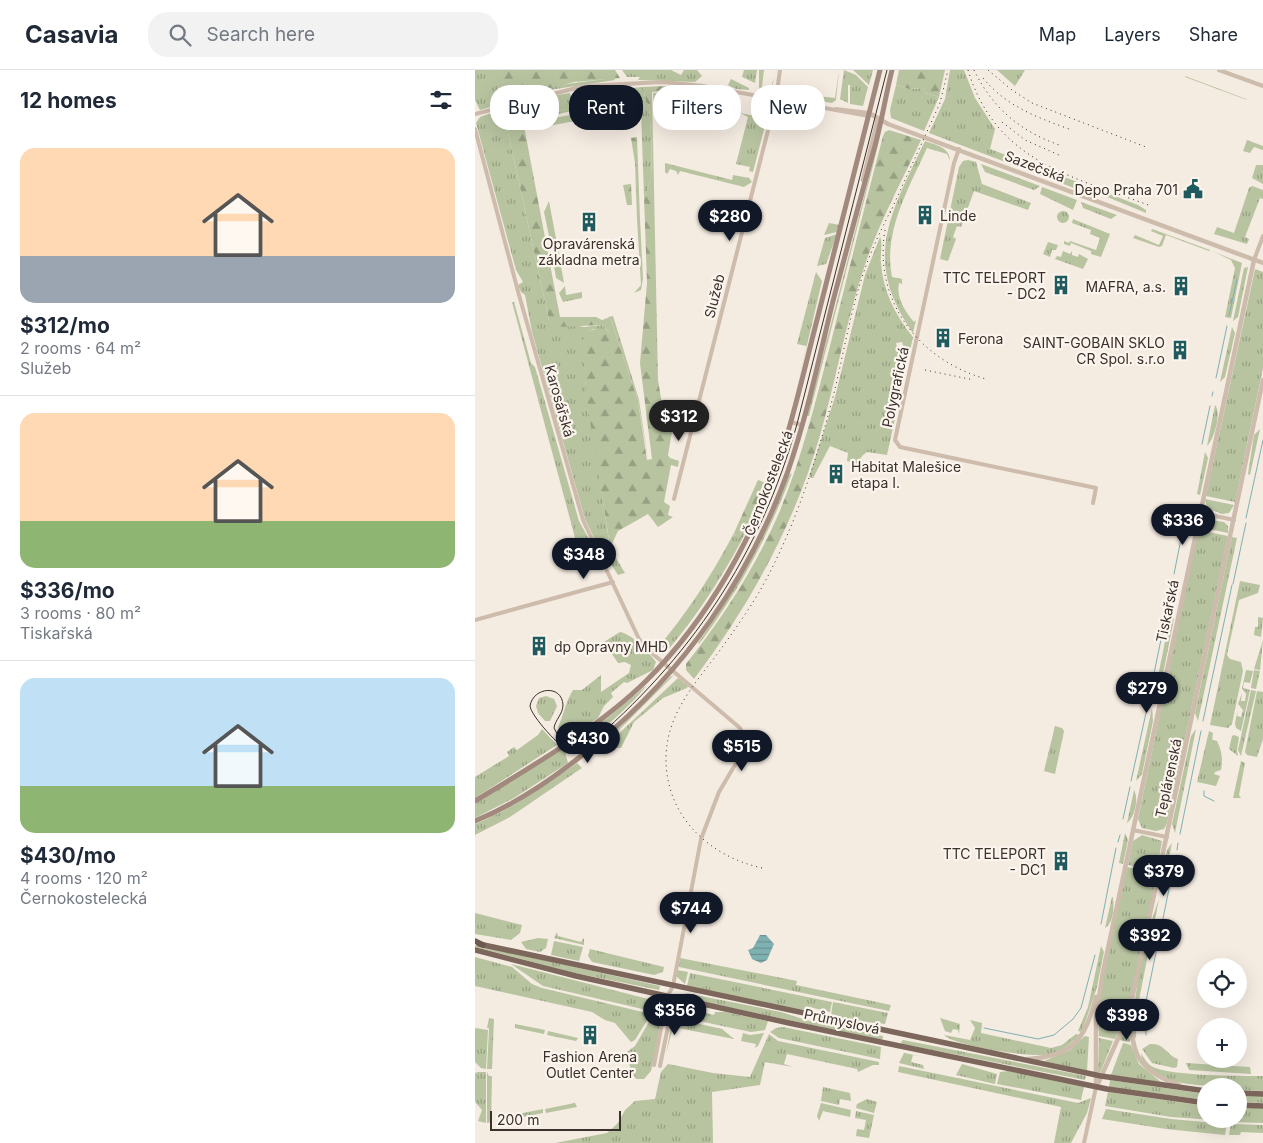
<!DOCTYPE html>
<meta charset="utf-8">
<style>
body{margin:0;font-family:Inter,sans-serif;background:#f2f2f3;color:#1f2937;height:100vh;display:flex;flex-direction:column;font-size:19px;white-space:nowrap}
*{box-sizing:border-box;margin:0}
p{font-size:16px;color:#747a83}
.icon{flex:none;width:28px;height:28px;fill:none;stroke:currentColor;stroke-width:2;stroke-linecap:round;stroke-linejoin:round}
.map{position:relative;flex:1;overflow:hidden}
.panel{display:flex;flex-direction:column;background:#fff;width:475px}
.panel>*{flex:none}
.guide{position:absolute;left:15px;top:15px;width:475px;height:45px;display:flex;gap:10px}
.tools{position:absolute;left:722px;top:888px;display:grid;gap:10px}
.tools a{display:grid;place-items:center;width:50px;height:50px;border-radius:50%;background:#fff;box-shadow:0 5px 20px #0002;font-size:25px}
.scale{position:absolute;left:15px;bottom:12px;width:131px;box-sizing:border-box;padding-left:5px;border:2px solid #3b302b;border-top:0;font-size:14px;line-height:18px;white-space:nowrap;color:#3b302b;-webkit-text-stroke:4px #fbf5ee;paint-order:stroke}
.price{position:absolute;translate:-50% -42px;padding:0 11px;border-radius:18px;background:#111827;color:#fff;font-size:16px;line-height:32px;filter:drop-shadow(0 1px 2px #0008)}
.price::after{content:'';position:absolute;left:50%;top:30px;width:15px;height:11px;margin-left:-8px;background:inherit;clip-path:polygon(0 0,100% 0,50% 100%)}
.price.active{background:#222;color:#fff}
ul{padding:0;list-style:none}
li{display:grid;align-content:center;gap:10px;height:265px;padding:0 20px}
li+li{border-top:1px solid #e0e1e3}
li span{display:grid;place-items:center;height:155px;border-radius:15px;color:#555}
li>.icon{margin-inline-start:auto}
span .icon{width:90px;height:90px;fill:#fffc;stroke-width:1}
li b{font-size:21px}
h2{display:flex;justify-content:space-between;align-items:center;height:60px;padding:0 20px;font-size:21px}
.chip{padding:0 18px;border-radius:20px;background:#fff;box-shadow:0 5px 20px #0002;font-size:18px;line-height:45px}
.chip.active{background:#111827;color:#fff}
header{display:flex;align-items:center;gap:30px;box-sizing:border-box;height:70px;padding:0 25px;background:#fff;border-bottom:1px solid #e0e1e3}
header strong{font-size:24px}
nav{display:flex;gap:28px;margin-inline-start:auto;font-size:18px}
.search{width:350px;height:45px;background:#f2f2f3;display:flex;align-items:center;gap:12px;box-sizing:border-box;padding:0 18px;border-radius:20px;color:#747a83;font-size:19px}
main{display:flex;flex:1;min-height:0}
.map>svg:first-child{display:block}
.grass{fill:url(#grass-tufts);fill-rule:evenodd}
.forest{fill:url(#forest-firs)}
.pitch{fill:#b8c4a0}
.water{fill:url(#water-rules)}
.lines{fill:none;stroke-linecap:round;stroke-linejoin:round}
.stream{stroke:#7fb0b2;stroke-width:1}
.minor{stroke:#cdbbac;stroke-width:4}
.tertiary{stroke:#cdbbac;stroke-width:4.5}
.secondary{stroke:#a18a7d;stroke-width:5}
.primary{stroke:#7d675c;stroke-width:5.5}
.trunk{stroke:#6c584f;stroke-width:5.5}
.tram{stroke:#3b302b;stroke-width:1}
.rail{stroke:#3b302b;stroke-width:1;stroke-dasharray:1 4;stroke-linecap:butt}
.labels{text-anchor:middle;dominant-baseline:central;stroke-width:4.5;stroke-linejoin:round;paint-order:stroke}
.street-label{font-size:14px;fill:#3b302b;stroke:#fbf5ee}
.poi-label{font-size:14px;fill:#3b302b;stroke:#fbf5ee;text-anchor:end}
</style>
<header>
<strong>Casavia</strong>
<div class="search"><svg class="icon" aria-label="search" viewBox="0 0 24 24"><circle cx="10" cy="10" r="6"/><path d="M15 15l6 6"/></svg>Search here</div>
<nav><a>Map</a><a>Layers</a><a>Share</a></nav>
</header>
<main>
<section class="panel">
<h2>12 homes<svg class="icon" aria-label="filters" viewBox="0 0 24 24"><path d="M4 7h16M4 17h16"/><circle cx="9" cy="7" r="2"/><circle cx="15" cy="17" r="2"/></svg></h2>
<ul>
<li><span style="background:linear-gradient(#ffd9b3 70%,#9aa5b1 0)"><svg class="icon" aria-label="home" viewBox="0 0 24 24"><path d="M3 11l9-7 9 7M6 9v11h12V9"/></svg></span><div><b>$312/mo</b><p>2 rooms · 64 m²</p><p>Služeb</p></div></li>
<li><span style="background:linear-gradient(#ffd9b3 70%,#8fb573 0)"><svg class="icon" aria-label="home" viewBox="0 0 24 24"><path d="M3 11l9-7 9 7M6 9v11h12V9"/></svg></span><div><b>$336/mo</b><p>3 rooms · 80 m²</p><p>Tiskařská</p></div></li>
<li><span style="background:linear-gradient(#bfe0f5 70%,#8fb573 0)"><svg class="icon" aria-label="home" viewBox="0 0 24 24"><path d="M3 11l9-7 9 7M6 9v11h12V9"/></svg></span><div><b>$430/mo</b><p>4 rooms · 120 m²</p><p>Černokostelecká</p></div></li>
</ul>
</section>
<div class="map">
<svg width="788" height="1073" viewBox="0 0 788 1073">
<defs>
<pattern id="grass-tufts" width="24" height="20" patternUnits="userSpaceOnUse" patternTransform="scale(1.25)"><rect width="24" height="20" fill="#b8c4a0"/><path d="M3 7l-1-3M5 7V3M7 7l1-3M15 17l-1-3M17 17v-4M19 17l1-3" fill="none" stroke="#97a083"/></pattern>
<pattern id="forest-firs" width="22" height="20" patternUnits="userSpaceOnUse" patternTransform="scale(1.25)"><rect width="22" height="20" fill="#b8c4a0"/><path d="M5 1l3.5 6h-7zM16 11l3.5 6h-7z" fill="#97a083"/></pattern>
<pattern id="water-rules" width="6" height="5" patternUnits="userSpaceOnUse" patternTransform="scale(1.25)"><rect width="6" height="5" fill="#7fb0b2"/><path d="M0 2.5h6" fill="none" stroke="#699091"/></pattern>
</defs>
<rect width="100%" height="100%" fill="#f4ebe1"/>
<!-- grass -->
<path class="grass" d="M0 0H19L84 15 139 8 140 10 74 20 5 40 0 30Z
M147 0H196L206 5 209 0H222L227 6 220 12 163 10 165 7H152Z
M269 0H282L280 13 267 7Z
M284 0H289L287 17 297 18 299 7 295 22 284 21Z
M364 0 361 30 357 33 310 25 307 22 360 28Z
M369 0 381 5 393 17 388 36 375 34V15H373V33L365 29Z
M378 0H398L394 15Z
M475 0H489L500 28 520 59 515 79 663 135 671 140V143L613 119 599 118 454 63 470 29Z
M522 0H550L540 16Z
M710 6 771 29 772 30 710 7Z
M256 9 274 18V20L261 19 253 15Z
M421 15 434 19 448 18 450 23 464 27 449 61 416 48 415 40Z
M168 17 171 32 174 35C175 57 182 110 169 126L166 41 157 18Z
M133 18H152L145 22 141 19 132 21 127 28 121 29 120 25 105 28 104 31 103 23 106 20Z
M95 23 99 36 97 41 70 47 69 44 56 47 57 46 32 58 74 250 109 257 128 255 136 266 118 259 113 262 108 271 111 317 135 478 150 503 143 505 128 482H126L110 449 57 262 50 225 46 222 43 215 48 212 41 200 1 53 5 47 28 39 29 42 34 41 33 38 76 26ZM84 34 91 39 73 45 62 42 65 36Z
M139 35 144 43 132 45 131 36Z
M265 43 292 48 278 102 274 101 275 97 261 94 273 47Z
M96 45 100 51 68 57 66 50Z
M405 65 399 92 334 346H332Z
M772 70 788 76V80L779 77 775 83 768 81Z
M450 71C460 75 475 77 475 91L472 84 452 78C434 118 408 161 417 207L427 209V214L424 213C421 228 430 241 439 252L441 250 438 263C386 189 416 143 450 71Z
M493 90 501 92 507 114 556 133 553 140 499 121 486 157 482 156 478 167 481 169 473 191 465 189 484 97 488 91Z
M190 93 257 110 258 105 274 108 277 112 269 117 205 101 203 105 201 101 195 99 192 104 190 102Z
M506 94 565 116 564 117 559 120 510 102Z
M781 95H788V114L777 108Z
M777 116 788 120V129L785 128 770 167 774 169 772 174 739 164 742 157 759 163 774 118Z
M567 117 602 130 598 140 565 124Z
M74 131 82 174 75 171 69 142Z
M606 132 642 145 636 149 608 138Z
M582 147a6 6 0 1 1 12 0a6 6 0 1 1-12 0Z
M162 149H165L168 209 166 220 159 223 166 215Z
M598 149 635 164 626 187 616 184V181L596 173 595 176 589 174V171L594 173 595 171 621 180 625 168 615 164 616 160 597 153Z
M354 153 365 155 362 162 349 165Z
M677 159 735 180 734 181 691 165 687 176 684 177 658 168 660 165 684 175 688 166 676 161Z
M362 164 351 194 342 196 350 168Z
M405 167C408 172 405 185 406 193 408 221 420 245 438 267L412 385 392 382 387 386 382 394 372 391 373 383 355 376 338 408 334 407 360 327 390 205ZM427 272 432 290 426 292 421 273Z
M573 172 583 175 581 180H577L575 187 568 184Z
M83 179 89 213 81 208 77 184Z
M588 181 595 184 597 181V185L603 187 604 184 613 189 608 199 580 189 582 186 586 187Z
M739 182 767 193 756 248 750 247 760 198 756 190Z
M773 197 763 247 758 251 769 198Z
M780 199 788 202V298L760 432 731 426Z
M341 202 347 211 317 339 332 276 322 274Z
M90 216 91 225 107 222V228L88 232 84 223Z
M37 232H39L56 293 60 297 104 451 125 489 124 495 113 499 107 494Z
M138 246 164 330 173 390 163 331 136 250 133 247Z
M757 257 760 263 750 307 745 312Z
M740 335C747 342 739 370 732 376Z
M785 359 775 405 773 404 779 365Z
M730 382 733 388 725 425 722 424Z
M317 403C294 465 264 521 224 574L223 573C260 520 291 466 314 405Z
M730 429 759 435 754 443 747 444 732 438Z
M729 449 749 452 753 456V463L724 457Z
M276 452C252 500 225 542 193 580L191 582 189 579 186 581 188 585 181 580C212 543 237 505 259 463L260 466 268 467Z
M723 460 753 466 692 753 689 759 681 761 667 758 663 749Z
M757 467 762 468 723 651 720 643Z
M765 511 785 515 783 523 764 530 752 585 755 589 766 592 768 601 757 654 753 658 735 655Z
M696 542 699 549 687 609 680 621Z
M783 547 788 548 786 567 779 565 780 557H783Z
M145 562C157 564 174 582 181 592L178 600 152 613 149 612 136 623 138 627 129 636 123 648 89 670 83 657C89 644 91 631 98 620H107L126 605V622L154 603 156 595 150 592 143 593 129 572Z
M788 570 785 600 779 599Z
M771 600 778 601 775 613 769 612 768 618 775 620 766 661 761 658 760 653 763 639 762 646 766 647 768 640 763 634 767 623 766 631H770L771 624 767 618Z
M779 600 785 601 781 619 776 618Z
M199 605 134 670 138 664 195 607Z
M203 608 213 616 212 618 188 628 159 652 146 678H139L137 670Z
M776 620 781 621 766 686 763 680Z
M782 621 788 622V669L782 687 772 685 770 682Z
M71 626 79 629 82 636 75 651H70L63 643 61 636 64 628Z
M677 638 678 651 667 704 661 711Z
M580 656 587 658 589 661 580 704 569 701Z
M67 659 82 675 0 728V707L34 686 32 682 39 677 42 680 63 665Z
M721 659 700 763 697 754 716 666Z
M734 661 738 663 737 670 742 671C747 681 748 689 746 700L740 702 739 704 745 706 741 716 722 712Z
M759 665 764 667 762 680 763 686 754 679 757 666Z
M86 679 90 682 93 693 39 728 0 748V734Z
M766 691 770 693 764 725 766 728H758Z
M102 693 107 698 101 702 35 747 0 765V754C37 739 69 716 102 693Z
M659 720C664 728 660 747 652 753Z
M650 763 653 770 648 794 644 793Z
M667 765 687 771 682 800 653 795 658 771Z
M697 773 691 802 687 801 692 780Z
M652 797 682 803C671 854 663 923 640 969L624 966C620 918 642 846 652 797Z
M637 827H638C639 838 639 852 630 858Z
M684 829 662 940 661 968 658 966C658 923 669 869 684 829Z
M0 843 47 855 45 863 36 870 0 864Z
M82 862 83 866 106 872 109 868V875L79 868Z
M63 868 73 869 71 878 65 882 51 879 46 872Z
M79 871 108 877 104 891 76 885Z
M0 875 185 916 184 920 100 903 0 877Z
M626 876 629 882 622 917 607 962 603 961 613 937Z
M115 879 189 897 188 902 179 905 117 892 113 886Z
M0 887 37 897 57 914 67 918 176 944 160 970 156 972 140 953 130 950 117 942 0 916Z
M205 888 322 911 321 915 416 935 414 941 204 897Z
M36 894 181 931V934L176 941 68 916Z
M202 900 213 902 210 914 201 906Z
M215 903 357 932 355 942 334 937 325 941 212 916Z
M211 923 306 942 331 950 408 966 407 970 210 928Z
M358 932 413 943 410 954 372 950 356 945Z
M207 937 239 945 240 942H250L293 951 290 960 276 962 205 947Z
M182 938H188V942L176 1001 169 1009H161L156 1001 152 982 160 976Z
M199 941 204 942 202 949 247 959 259 969 198 957 191 984Z
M14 948 19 949 17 999H12L14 958H12Z
M465 948 485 954 484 964 483 960 478 959 476 963 470 961Z
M495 950 507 953 506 963 576 978 587 975 601 964 605 965C596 973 588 981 576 984 561 989 479 976 469 965L495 970 500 958Z
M653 953 655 972 644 970 651 954Z
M40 954 70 960 69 964 40 958Z
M308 957 406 977 405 989 304 968 295 962 301 958Z
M0 958 13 960 11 999 6 998 0 992Z
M73 961 103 968 101 971 72 965Z
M268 963 275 965 289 963 283 976 280 978 281 974 266 971Z
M294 964 303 971 404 992V995H398L383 1002 382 999 312 984 309 994 318 997 290 992 285 1015 237 1022 238 1073H80L132 1063 143 1053 150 1040 160 1031 180 1029 186 1002 193 994 238 1003 275 1007Z
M610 966 614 967 612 1001 569 991 595 980Z
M624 968 638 971 625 1003 623 1002Z
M428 970 611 1006 610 1010 427 974 426 972Z
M648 973 656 975 664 994 686 1012 636 1005Z
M675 974C690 973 691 985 703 989L702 997 699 998 677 993 667 979Z
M429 983 450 987 438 985 436 992 448 995 449 999 424 993Z
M666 983C669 988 672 994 678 997 697 1006 765 1006 788 1006V1021L764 1020V1016C739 1016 670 1019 666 983Z
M711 993 775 997 776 1004 714 1000Z
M487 994 522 1004 520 1014 481 1005Z
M424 996 603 1033 616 1028 612 1043 596 1073H579L586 1037 423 1002Z
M533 1001 609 1017 606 1030 522 1014 525 1002Z
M3 1002H11V1053L3 1051 7 1040 0 1032V1003Z
M12 1002 14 1006H17L16 1052 12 1053Z
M635 1010 731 1024V1030L634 1017Z
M348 1017 375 1023 376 1031 365 1029 364 1035 346 1031Z
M633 1022 731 1036V1049H753L752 1051 696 1047 630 1036Z
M764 1026H788V1033L764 1032Z
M392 1029 402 1032 399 1043 381 1038 382 1034Z
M100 1033 102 1037 71 1043 70 1039Z
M346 1033 376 1040 375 1047 348 1041 344 1051 342 1046Z
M764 1038H788V1053L757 1052V1049H764Z
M68 1039V1043L38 1049V1045Z
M631 1039 696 1049 752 1054 750 1065 691 1059 627 1049Z
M381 1041 399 1045 394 1068 381 1066 382 1059 389 1060 391 1050 380 1048Z
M756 1054 788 1055V1063L766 1062 765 1065H754Z"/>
<!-- forest -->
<path class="forest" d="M19 0H140L145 8 99 12 26 31Z
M424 0H470L464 27 450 23 448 18 434 19 421 15Z
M190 16 246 23 247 28 245 36 236 37 232 34 234 32 231 28 188 21 177 22 183 310 187 334 194 336 192 352 198 356 193 385 195 388 204 391 203 397 196 395 189 432 195 436 193 445 198 447 183 457 173 444 143 461 135 478C127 417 113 356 109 295 109 287 106 276 109 268 113 256 126 259 134 263L128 255 81 257 74 250 32 58C37 47 43 44 55 40L58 42 49 56 85 247H121L127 250 135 247 163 331 172 390 177 389 165 293 172 213 169 126C182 110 175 57 174 35L171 32 168 17Z
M152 18 159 34 161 54H155L154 38 145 31 150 25 145 22Z
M84 34 91 36V39L73 45 62 42 65 36Z
M414 60 446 70C426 113 402 156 388 201 370 256 360 314 344 369 318 457 274 536 219 609L211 600V594C248 547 280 498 304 443 327 388 341 330 356 272 373 203 390 135 408 66L410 62Z
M162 67 165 149H162L160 93 156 68Z
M156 114 157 135H152L148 115Z
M283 410 291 413 289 419 268 467 262 469 259 463Z
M172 615C162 629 117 672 101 677L94 675 135 646Z"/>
<!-- pitch -->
<path class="pitch" d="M187 22 188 41H179L178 23Z"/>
<!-- water -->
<path class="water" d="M285 865H291L299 874 292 890 286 893 277 889 273 880 278 878Z"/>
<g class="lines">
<!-- stream -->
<path class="stream" d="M754 246 762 209
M741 308 752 256
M737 326 738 322
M727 374 735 336
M771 448 788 370
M699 504 708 459
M758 514 771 453
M695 528 698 512
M675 623 690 550
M728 651 757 515
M656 711 673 634
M729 721V726L739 731
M648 749 655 717
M705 764 726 661
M643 772 645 765
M702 780 703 773
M626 854 641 778
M509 958 563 969 579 965 598 949 606 938 620 885
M671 965 670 936 701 785"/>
<!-- minor -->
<path class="minor" d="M744 0 788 16
M361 39 394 43
M0 44 109 16 188 12 228 16 394 46
M0 59 44 225 108 450 164 569 178 584 265 658 270 669 267 683 244 722 226 769 198 916 192 927 179 995
M484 79 479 93 420 370 425 377 621 418 618 433
M779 190 788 166
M316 352 327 355
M199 429 301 29 305 0
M708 436 722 442 759 450
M0 550 138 512
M658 760 692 767
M185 996 199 927
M609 1073 621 1017"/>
<!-- tertiary -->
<path class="tertiary" d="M394 43 413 54 788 193
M388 110 402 53 401 47
M657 935C654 979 660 1000 704 1015
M553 989C599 986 610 969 621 927
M622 1016 649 955 657 929 788 310
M621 1017V946L628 902 779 190"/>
<!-- secondary -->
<path class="secondary" d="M0 731C56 697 126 656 172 610 234 548 280 465 307 382 321 338 331 292 343 246 364 164 384 82 405 0
M0 751C44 733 85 704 121 674 208 603 275 507 313 401 332 346 344 288 358 231 371 182 384 133 398 83 406 56 410 28 417 0"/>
<!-- primary -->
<path class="primary" d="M4 874 626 1006 731 1021
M0 880 101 906 314 953 632 1019 731 1033
M764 1023 788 1024
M764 1035 788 1036"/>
<!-- trunk -->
<path class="trunk" d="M0 871 8 875"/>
<!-- tram -->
<path class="tram" d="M85 669 79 658C80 650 88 644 88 635 87 614 58 617 55 636 56 646 86 679 96 682 102 683 107 680 111 677 215 589 285 486 322 354L412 0"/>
<!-- rail -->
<path class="rail" d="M493 0C521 92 596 106 676 136
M499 0C518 39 546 62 587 76
M513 0 537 20 557 33 671 77
M508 8C531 36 561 47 594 59
M527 52 550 70 584 85
M415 143 465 33 473 0
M410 160C398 231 444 290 511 309
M450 300 499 310
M287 798C233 786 190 745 191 687 192 644 219 615 243 583 261 558 279 533 293 506 322 450 342 388 358 327 369 283 376 236 392 193 399 174 408 156 417 138"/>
</g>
<!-- icons -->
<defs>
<symbol id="civic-bare" viewBox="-9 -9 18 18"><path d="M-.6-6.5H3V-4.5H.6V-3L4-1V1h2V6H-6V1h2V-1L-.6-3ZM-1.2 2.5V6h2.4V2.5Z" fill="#1f5a5e" stroke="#fbf5ee" stroke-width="2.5" paint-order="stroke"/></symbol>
<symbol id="building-bare" viewBox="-9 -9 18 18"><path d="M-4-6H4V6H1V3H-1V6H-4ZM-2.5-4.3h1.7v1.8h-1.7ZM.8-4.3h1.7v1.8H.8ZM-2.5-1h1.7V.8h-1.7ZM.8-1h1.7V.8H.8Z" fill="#1f5a5e" stroke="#fbf5ee" stroke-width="2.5" paint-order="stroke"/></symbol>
</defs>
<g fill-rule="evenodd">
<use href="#civic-bare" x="704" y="105" width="28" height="28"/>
<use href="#building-bare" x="436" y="131" width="28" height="28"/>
<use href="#building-bare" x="100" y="138" width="28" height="28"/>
<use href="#building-bare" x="572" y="201" width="28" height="28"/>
<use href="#building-bare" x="692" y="202" width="28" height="28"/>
<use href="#building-bare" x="454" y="254" width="28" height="28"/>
<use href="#building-bare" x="691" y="266" width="28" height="28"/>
<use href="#building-bare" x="347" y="390" width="28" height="28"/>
<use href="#building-bare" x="50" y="562" width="28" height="28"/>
<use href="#building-bare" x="572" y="777" width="28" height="28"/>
<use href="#building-bare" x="101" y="951" width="28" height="28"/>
</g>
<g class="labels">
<!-- street labels -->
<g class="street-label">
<text transform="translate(560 96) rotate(21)">Sazečská</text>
<text transform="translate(239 226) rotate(-76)">Služeb</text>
<text transform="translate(420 317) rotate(-78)">Polygrafická</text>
<text transform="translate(85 331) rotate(74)">Karosářská</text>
<text transform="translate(293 413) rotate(-69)">Černokostelecká</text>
<text transform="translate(692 541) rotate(-78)">Tiskařská</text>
<text transform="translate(693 708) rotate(-78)">Teplárenská</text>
<text transform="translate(367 951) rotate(12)">Průmyslová</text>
</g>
<!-- poi labels -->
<g class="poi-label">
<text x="703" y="119">Depo Praha 701</text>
<text x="465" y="145" text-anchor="start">Linde</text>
<text x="114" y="173" text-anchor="middle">Opravárenská<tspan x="114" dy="16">základna metra</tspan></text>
<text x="571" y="207">TTC TELEPORT<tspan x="571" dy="16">- DC2</tspan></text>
<text x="691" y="216">MAFRA, a.s.</text>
<text x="483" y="268" text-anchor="start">Ferona</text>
<text x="690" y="272">SAINT-GOBAIN SKLO<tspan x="690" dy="16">CR Spol. s.r.o</tspan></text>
<text x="376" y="396" text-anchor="start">Habitat Malešice<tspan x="376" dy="16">etapa I.</tspan></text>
<text x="79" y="576" text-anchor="start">dp Opravny MHD</text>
<text x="571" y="783">TTC TELEPORT<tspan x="571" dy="16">- DC1</tspan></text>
<text x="115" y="986" text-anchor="middle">Fashion Arena<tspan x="115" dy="16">Outlet Center</tspan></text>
</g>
</g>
</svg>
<div class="tools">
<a><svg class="icon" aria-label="locate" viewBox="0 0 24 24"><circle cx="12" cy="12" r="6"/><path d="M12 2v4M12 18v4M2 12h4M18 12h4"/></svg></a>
<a>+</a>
<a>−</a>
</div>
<div class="scale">200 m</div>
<b class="price" style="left:255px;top:172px">$280</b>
<b class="price active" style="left:204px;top:372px">$312</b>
<b class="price" style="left:708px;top:476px">$336</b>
<b class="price" style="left:109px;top:510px">$348</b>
<b class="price" style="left:672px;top:644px">$279</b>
<b class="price" style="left:113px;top:694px">$430</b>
<b class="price" style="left:267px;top:702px">$515</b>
<b class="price" style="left:689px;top:827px">$379</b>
<b class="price" style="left:216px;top:864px">$744</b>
<b class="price" style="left:675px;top:891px">$392</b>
<b class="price" style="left:200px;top:966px">$356</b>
<b class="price" style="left:652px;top:971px">$398</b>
<div class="guide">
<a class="chip">Buy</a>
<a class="chip active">Rent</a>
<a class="chip">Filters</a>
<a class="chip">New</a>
</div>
</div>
</main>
